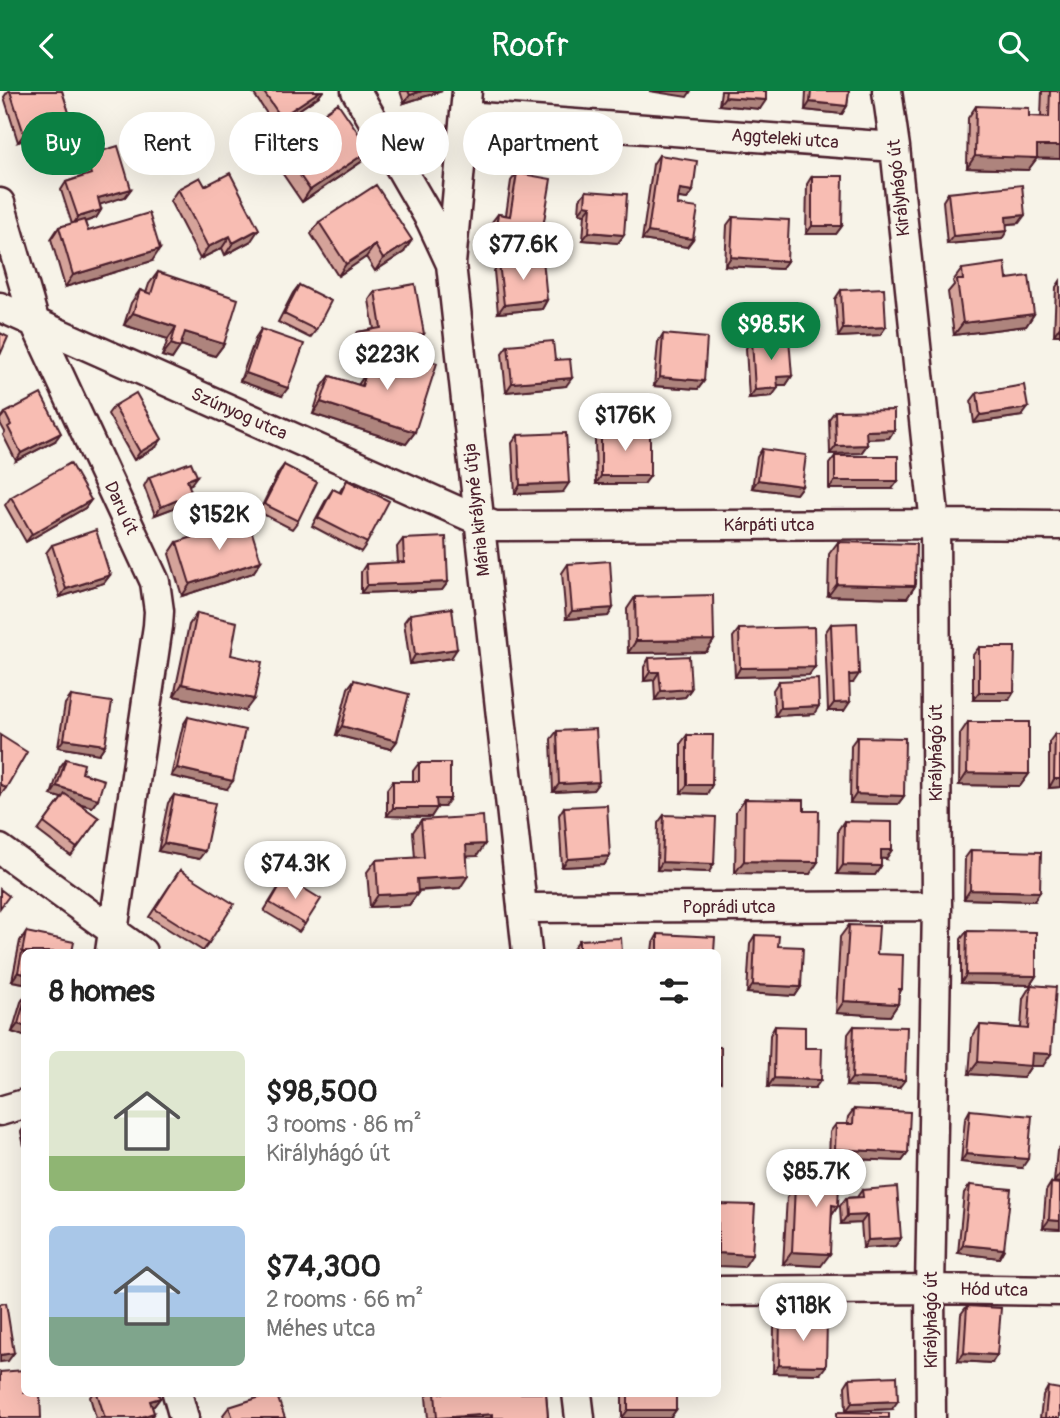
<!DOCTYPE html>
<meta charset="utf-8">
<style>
body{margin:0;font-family:Pangolin,sans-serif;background:#f6f6f6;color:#222;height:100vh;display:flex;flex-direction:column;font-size:26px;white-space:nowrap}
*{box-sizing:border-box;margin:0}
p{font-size:23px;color:#767676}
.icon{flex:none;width:38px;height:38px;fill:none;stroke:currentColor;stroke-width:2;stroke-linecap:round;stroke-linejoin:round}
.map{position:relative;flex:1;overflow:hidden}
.drawer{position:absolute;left:21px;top:858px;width:700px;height:448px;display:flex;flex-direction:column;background:#fff;border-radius:10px;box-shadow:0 7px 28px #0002}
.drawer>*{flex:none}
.guide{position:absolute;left:21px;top:21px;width:700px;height:63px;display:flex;gap:14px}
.price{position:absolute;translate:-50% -60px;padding:0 16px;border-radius:24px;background:#fff;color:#222;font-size:23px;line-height:46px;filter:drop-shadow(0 2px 4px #0008)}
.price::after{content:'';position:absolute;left:50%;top:42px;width:21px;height:16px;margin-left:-10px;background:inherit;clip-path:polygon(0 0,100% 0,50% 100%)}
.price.current{background:#0b8043;color:#fff}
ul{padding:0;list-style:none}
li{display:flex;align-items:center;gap:21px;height:175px;padding:0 28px}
li span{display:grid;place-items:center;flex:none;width:196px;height:140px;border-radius:10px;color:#555}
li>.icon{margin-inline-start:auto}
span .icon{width:84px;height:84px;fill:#fffc;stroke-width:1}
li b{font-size:30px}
h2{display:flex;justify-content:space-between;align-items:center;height:84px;padding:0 28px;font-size:30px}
.pill{padding:0 24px;border-radius:32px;background:#fff;box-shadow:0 7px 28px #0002;font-size:24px;line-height:63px}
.pill.current{background:#0b8043;color:#fff}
header{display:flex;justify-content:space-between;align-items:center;height:91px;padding:0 28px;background:#0b8043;color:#fff;font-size:32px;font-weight:600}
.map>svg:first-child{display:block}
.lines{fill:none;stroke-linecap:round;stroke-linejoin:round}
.minor-casing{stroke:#4a1f2b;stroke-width:33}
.minor{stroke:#f7f3e8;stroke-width:28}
.wall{fill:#d5a39a;stroke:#4a1f2b;stroke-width:2}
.shaded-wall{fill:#ae847d;stroke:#4a1f2b;stroke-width:2}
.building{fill:#f8bdb3;stroke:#4a1f2b;stroke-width:2}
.labels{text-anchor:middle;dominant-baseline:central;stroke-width:5;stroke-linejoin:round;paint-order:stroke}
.street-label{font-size:18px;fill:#4a1f2b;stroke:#f7f3e8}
</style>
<header><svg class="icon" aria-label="back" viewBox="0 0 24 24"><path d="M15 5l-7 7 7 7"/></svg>Roofr<svg class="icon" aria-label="search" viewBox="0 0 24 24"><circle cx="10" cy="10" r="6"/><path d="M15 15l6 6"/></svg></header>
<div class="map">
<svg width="1060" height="1327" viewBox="0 0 1060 1327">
<rect width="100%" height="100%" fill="#f7f3e8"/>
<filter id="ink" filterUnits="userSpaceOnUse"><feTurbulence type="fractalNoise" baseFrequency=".0143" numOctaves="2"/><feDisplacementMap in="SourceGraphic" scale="14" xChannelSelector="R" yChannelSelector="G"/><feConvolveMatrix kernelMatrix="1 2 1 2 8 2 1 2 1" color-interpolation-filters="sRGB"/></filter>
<g filter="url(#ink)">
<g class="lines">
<defs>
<path id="minor" d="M356 0 431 130 451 173 527 861
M887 0 895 56 935 433 937 815 930 1198 931 1327
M465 25 895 56
M0 112 35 232 155 491 159 520 158 535 110 861
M451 173 467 0
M0 216 478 429 495 435 935 433 1060 434
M0 758 142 861
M522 817 937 815
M0 1020 24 1013
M718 1200 930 1198 1060 1200
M177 1302 184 1327
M577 1302 580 1327"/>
</defs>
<!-- minor casing -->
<use href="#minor" class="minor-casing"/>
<!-- minor -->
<use href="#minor" class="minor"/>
</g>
<!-- wall -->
<path class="wall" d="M8 0H62L71 28 66 36 18 51 4 6Z
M252 0H323L319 5 275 35Z
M400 0H442L404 12Z
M721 0H766L760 18 719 14Z
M806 0H849L847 15 842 23 805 19Z
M1042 0H1060V68L1037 67 1028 79 967 77 968 27 976 15 1029 25 1041 26Z
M318 26 361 71 302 111 278 76 286 64 314 45 310 38Z
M659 64 693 100 687 108 678 107 677 114 693 148 687 156 642 149 653 73Z
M85 65 131 98 125 106 100 113 101 119 96 127 85 131 88 140 152 170 65 196 51 148 59 136 72 133 61 99 66 91 83 85 79 74Z
M517 82 535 157 489 149 492 131 498 123 506 124 511 90Z
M812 85 842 135 836 143H806L807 93Z
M205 95 251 150 225 164 222 157 200 168 170 110 178 98Z
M586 100 624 144 618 152 583 149 585 123 579 122 580 108Z
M948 102 1019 132 1007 133 1002 148 947 153 943 110Z
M733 126 787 170 781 178 725 175 727 134Z
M319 131 404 161 375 180 366 166 338 185 311 143Z
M499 172 547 209 542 218 498 222 494 180Z
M962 178 1007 188 1034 223 1026 235 954 244 948 201 954 194 953 190Z
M158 181 224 253 215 265 181 254 172 268 162 265 168 248 124 234 131 212 140 199 146 202 149 193Z
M1060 190V244H1054L1056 196Z
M299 194 316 239 310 247 278 231 293 202Z
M841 199 880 244 838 246 835 208Z
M375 200 424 243 418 251 354 262 352 249 358 241 374 238 369 209Z
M261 238 282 305 240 290 256 246Z
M663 243 704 290 698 298 654 295 658 251Z
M752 249 792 285 786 294H778L772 305 749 307 746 257Z
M508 254 555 269 566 295 506 301 502 262Z
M393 258 415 341 406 353 313 323 321 297 330 285 358 294 366 282 380 287 385 270Z
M977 302 1022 325 974 332 971 310Z
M114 315 156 356 134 369 108 323Z
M835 320 894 339 889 347 866 348 867 354 861 362 830 363 829 328Z
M5 322 55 350 16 370 3 344 5 341 0 332V328Z
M601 340 650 385 644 393H596L595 349Z
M518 344 563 401 515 403 512 352Z
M762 358 802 395 796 403 752 397 757 366Z
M835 365 892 398H829V373Z
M284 374 298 430 292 438 259 421 278 382Z
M149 386 191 393 189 394 187 412 155 424 144 395Z
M347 389 367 452 361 461 312 435 327 407 333 398 339 402Z
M11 406 91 409 85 417 26 451 5 414Z
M403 448 448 491 442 499 361 502V481L366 473 398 472 397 456Z
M177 451 261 470 253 482 182 505 169 463Z
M838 451 915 495 907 507 828 505 829 463Z
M52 454 110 484 104 492 60 506 46 462Z
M568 473 613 517 608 525 566 528 562 482Z
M635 506 714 549 706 561 628 562 627 518Z
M197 522 231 564 245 620 174 605 189 534Z
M410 523 451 567 410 573 404 531Z
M831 533 853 592H849L844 620H828L825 542Z
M739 538 815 576 809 584 735 586 733 546Z
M979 556 1009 609H973V564Z
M649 567 691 598 685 606 655 609 654 589 644 590V576Z
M354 589 397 650 391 658 336 644 348 597Z
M779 590 814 623 775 625 773 599Z
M71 605 105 654 99 663 58 656 65 613Z
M188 626 227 698 171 685 183 634Z
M968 631 1029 683 1020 695 959 694 960 643Z
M557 640 599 691 593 699 553 701 551 648Z
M1055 643 1060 696 1049 697V651Z
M0 644 6 697 0 705Z
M687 644 707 703 681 702V652Z
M857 646 904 705 898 713 850 712 851 654Z
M66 668 82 682 98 708 92 716 77 712 99 727 71 765 38 740 62 707 51 704 60 676Z
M419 672 444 716H437L431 726 387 725V698L393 690H413V680Z
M174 704 199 768 158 760 168 712Z
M745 708 804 720 810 783 735 782 736 720Z
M564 716 610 765 604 774 562 776 559 724Z
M664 724 709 781 657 779 658 732Z
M421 729 477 765H467L460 797 418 800V802L409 814 370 816 367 781 376 769 415 767 413 741Z
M844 730 886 768 881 767V775L875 784 837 783 838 739Z
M971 759 1034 810 964 808 965 767Z
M180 779 209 852 203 860 149 826Z
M285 786 305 833 299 841 264 820Z
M849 834 877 863 902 898 899 903 898 913 890 925 836 922 840 846Z
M967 840 1036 885 1030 894 961 892V848Z
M26 841 24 892 12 890 20 850Z
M658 843 714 861H652L653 852Z
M755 844 778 855 801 896 795 905 747 902 750 852Z
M579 849 622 861H573V858Z
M1031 894 1043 975H1031L1023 987 969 983 972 946 980 934 1021 937 1023 907Z
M24 906V945L12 941 21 911Z
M775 935 805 957 815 997 768 996 770 944Z
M854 935 899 997 846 995 848 943Z
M854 1018 908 1062 902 1070 829 1067 830 1041 836 1033H847L848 1026Z
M970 1019 1022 1077 961 1071 965 1028Z
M24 1036V1055L21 1041Z
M1060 1056V1092L1054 1091 1057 1060Z
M810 1071 838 1115 832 1124 821 1175 783 1173 787 1106 795 1094H801L802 1083Z
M1051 1092 1060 1138 1043 1137 1046 1100Z
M970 1094 1004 1158 999 1167 958 1162 964 1102Z
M862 1099 901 1147 895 1155 863 1157 861 1132 841 1133 840 1115 846 1107 857 1106Z
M967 1215 992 1272 958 1270 961 1223Z
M780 1228 820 1283 773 1282 774 1237Z
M850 1287 892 1318 846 1320 845 1295Z
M1048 1296 1060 1327H1040L1043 1305Z
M93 1302H158L160 1307 154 1315 152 1316 154 1322 150 1327H96L90 1306Z
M429 1302H546L548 1327H428L426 1306Z
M622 1302H676V1319L670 1327H622Z
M229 1316 285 1327H224L223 1324Z"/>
<!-- shaded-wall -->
<path class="shaded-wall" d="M320 0H323L319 5 275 35 281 26Z
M422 0H442L404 12 410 4Z
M649 0H691L687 6Z
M725 6 766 9 760 18 719 14Z
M810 11 847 15 842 23 805 19Z
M71 28 66 36 18 51 24 43Z
M1037 55H1060V68L1030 67H1037L1028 79 967 77 975 65Z
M370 59 361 71 302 111 310 99Z
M131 98 125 106 92 116 98 107Z
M680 98 693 100 687 108 674 106Z
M585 114 591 115 585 123 579 122Z
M101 119 96 127 72 135 78 126Z
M1025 124 1019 132 1000 134 1006 126Z
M812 135H842L836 143H806Z
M259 138 251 150 225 164 233 152Z
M1007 140 1002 148 947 153 953 145Z
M495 141 541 148 535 157 489 149Z
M589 141 624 144 618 152 583 149Z
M648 141 693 148 687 156 642 149Z
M230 145 222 157 200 168 208 156Z
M412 149 404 161 375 180 383 168Z
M375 154 366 166 338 185 346 173Z
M160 158 152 170 65 196 73 184Z
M731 166 787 170 781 178 725 175Z
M547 209 542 218 498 222 504 214Z
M133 222 176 236 168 248 124 234Z
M1034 223 1026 235 954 244 963 232Z
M1060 235V244H1054Z
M886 236 880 244 838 246 843 238Z
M185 241 224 253 215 265 177 253Z
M424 243 418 251 354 262 360 254Z
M171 253 180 256 172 268 162 265Z
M246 282 288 297 282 305 240 290Z
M792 285 786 294H772L777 286Z
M660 286 704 290 698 298 654 295Z
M572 287 566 295 506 301 512 292Z
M778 297 772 305 749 307 755 299Z
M321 311 415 341 406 353 313 323Z
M1028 317 1022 325 974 332 980 324Z
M894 339 889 347 860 348 866 340Z
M61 342 55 350 16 370 21 362Z
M162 348 156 356 134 369 140 361Z
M867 354 861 362 830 363 836 355Z
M197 385 191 393 181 397 187 389Z
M601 385H650L644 393H596Z
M758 389 802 395 796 403 752 397Z
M835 390H898L892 398H829Z
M569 392 563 401 515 403 520 394Z
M192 403 187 412 155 424 161 416Z
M91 409 85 417 26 451 32 443Z
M261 470 253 482 182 505 190 493Z
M110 484 104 492 60 506 66 498Z
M448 491 442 499 361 502 367 494Z
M837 493 915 495 907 507 828 505Z
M613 517 608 525 566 528 572 520Z
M714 549 706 561 628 562 636 550Z
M457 558 451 567 410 573 415 564Z
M815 576 809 584 735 586 740 577Z
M650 581H659L654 589 644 590Z
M859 583 853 592H843L849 584Z
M182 593 254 608 245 620 174 605Z
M691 598 685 606 655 609 661 600Z
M979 601H1014L1009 609H973Z
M850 611 844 620H828L834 612Z
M819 615 814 623 775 625 780 617Z
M342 635 397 650 391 658 336 644Z
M64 648 105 654 99 663 58 656Z
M177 677 233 690 227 698 171 685Z
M967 682 1029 683 1020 695 959 694Z
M1054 688H1060V696L1049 697Z
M599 691 593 699 553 701 559 693Z
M687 694H712L707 703 681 702Z
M57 695 98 708 92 716 51 704Z
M856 703 904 705 898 713 850 712Z
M436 708H450L444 716H431Z
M393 717H437L431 726 387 725Z
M164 752 205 760 199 768 158 760Z
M485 753 477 765 457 766 466 754Z
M881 759H892L886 768 875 767Z
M610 765 604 774 562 776 568 768Z
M744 770 818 771 810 783 735 782Z
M662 771 714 773 709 781 657 779Z
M843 774 881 775 875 784 837 783Z
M468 785 460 797 408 800 417 788Z
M970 799 1040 801 1034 810 964 808Z
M418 802 409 814 370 816 378 804Z
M18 881 24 883V892L12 890Z
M966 884 1036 885 1030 894 961 892Z
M753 894 801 896 795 905 747 902Z
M844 910 898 913 890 925 836 922Z
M18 933 24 935V945L12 941Z
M1032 962 1051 963 1043 975H1031L1023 987 969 983 978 971Z
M774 987 821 989 815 997 768 996Z
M852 987 905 989 899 997 846 995Z
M835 1058 908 1062 902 1070 829 1067Z
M966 1063 1028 1068 1022 1077 961 1071Z
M1060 1083V1092L1054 1091Z
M832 1114 838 1115 830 1127Z
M867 1124 861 1132 841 1133 847 1125Z
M1049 1129 1060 1130V1138L1043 1137Z
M901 1147 895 1155 863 1157 868 1149Z
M963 1154 1004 1158 999 1167 958 1162Z
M792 1161 830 1163 821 1175 783 1173Z
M718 1162 752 1164 744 1176 718 1175Z
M14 1262 8 1270 0 1271V1264Z
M964 1262 997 1264 992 1272 958 1270Z
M779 1274 826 1275 820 1283 773 1282Z
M160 1307 154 1315 144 1318 150 1310Z
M898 1310 892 1318 846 1320 852 1312Z
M628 1319H676L670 1327H622Z
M154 1322 150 1327H138Z
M493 1323 490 1327H444Z"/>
<!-- building -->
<path class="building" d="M10 0H62L71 28 24 43Z
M263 0H320L281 26Z
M408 0H422L410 4Z
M726 0H766V9L725 6Z
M811 0H849L847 15 810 11Z
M1050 0H1060V55H1037V67L975 65 976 15 1029 17V25L1049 26Z
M338 12 370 59 310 99 286 64 326 37 318 26Z
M118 55 131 98 98 107 101 119 78 126 66 91 91 83 85 65Z
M659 64 697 70 693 100 680 98 677 114 698 117 693 148 648 141Z
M230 82 259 138 233 152 230 145 208 156 178 98 200 86 205 95Z
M517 82 551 88 541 148 495 141 498 123 510 125Z
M812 85H843L842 135H812Z
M376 94 412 149 383 168 375 154 346 173 319 131Z
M1022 94 1025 124 1006 126 1007 140 953 145 948 102Z
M586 100 627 103 624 144 589 141 591 115 585 114Z
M149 122 160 158 73 184 59 136 84 129 88 140Z
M733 126 789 129 787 170 731 166Z
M543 168 547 209 504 214 499 172Z
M1005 172 1007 188 1029 185 1034 223 963 232 957 189H963L962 178Z
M158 181 238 208 224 253 185 241 180 256 171 253 176 236 133 222 140 199 151 203Z
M415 193 424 243 360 254 358 241 381 237 375 200Z
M299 194 331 210 316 239 284 223Z
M884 197 886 236 843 238 841 199Z
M261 238 304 253 288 297 246 282Z
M0 242 8 246 0 264Z
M663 243 707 247 704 290 660 286Z
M789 247 792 285 777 286 778 297 755 299 752 249Z
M553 250 555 269 570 268 572 287 512 292 508 254Z
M393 258 437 272 415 341 321 311 330 285 362 295 366 282 384 288Z
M1024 294 1028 317 980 324 977 302Z
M136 302 162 348 140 361 114 315Z
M41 303 61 342 21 362 8 336 11 334 5 322Z
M894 319V339L866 340 867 354 836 355 835 320Z
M601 340H650V385H601Z
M566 342 569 392 520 394 518 344Z
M762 358 806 364 802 395 758 389Z
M835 365H898V390H835Z
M191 371 197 385 187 389 192 403 161 416 149 386Z
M70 372 91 409 32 443 11 406Z
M284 374 317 391 298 430 264 413Z
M347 389 389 410 367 452 318 427 333 398 341 402Z
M248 429 261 470 190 493 177 451Z
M96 439 110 484 66 498 52 454Z
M446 446 448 491 367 494 366 473 404 471 403 448Z
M838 451 916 453 915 495 837 493Z
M610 470 613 517 572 520 568 473Z
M713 504 714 549 636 550 635 506Z
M452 517 457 558 415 564 410 523Z
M197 522 237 531 231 564 262 571 254 608 182 593Z
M857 532 859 583 849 584 850 611 834 612 831 533Z
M814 536 815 576 740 577 739 538Z
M979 556H1015L1014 601H979Z
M689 565 691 598 661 600 659 581H650L649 567Z
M818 588 819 615 780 617 779 590Z
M354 589 409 603 397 650 342 635Z
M71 605 112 611 105 654 64 648Z
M188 626 245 639 233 690 177 677Z
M968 631H1029V683L967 682Z
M596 638 599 691 559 693 557 640Z
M1055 643H1060V688H1054Z
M0 644 27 661 6 697 0 693Z
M687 644H713L712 694H687Z
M857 646 905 647 904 705 856 703Z
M66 668 84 673 82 682 104 689 98 708 57 695Z
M419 672H450V708H436L437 717H393V690H419Z
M65 703 99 727 77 757 44 732Z
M174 704 215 712 205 760 164 752Z
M745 708 804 709V720H819L818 771 744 770Z
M607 714 610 765 568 768 564 716Z
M664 724 716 726 714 773 662 771Z
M483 725 485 753 466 754 468 785 417 788 418 802 378 804 376 769 424 766 421 729Z
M844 730 892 731V759H881V775L843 774Z
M971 759 1041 761 1040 801 970 799Z
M180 779 234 813 209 852 155 818Z
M285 786 321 808 305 833 270 812Z
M0 798 9 805 0 817Z
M849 834 879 835 877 863 903 864 902 898H899L898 913 844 910Z
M967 840 1036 841V885L966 884Z
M26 841 74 851 72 861H24V883L18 881Z
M658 843 715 846 714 861H658Z
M755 844 779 845 778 855 803 856 801 896 753 894Z
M621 847 622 861H579V849Z
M1031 894 1056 896 1051 963 1032 962 1031 975 978 971 980 934 1028 938Z
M24 911V935L18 933Z
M775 935 805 936V957H822L821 989 774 987Z
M854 935 907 936 905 989 852 987Z
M718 956H721V991L718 990Z
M854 1018 910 1021 908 1062 835 1058 836 1033H853Z
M970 1019 1032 1025 1028 1068 966 1063Z
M810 1071 840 1072 838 1115 832 1114 830 1163 792 1161 795 1094H809Z
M1051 1092 1060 1093V1130L1049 1129Z
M970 1094 1011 1098 1004 1158 963 1154Z
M897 1096 901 1147 868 1149 867 1124 847 1125 846 1107 863 1106 862 1099Z
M718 1113 755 1114 752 1164 718 1162Z
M6 1212 14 1262 0 1264V1213Z
M967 1215 1001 1217 997 1264 964 1262Z
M780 1228 827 1230 826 1275 779 1274Z
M24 1279V1302H40L41 1327H0V1281Z
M897 1285 898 1310 852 1312 850 1287Z
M1048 1296 1060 1298V1327H1045Z
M97 1302H158L160 1307 150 1310 154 1322 138 1327H105Z
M273 1302H276L285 1327H233L229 1316Z
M435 1302H546L548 1327H493V1323L437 1327Z
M628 1302H676V1319H628Z
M837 1321 889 1322V1327H837Z"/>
</g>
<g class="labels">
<!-- street labels -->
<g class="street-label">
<text transform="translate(785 48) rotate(4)">Aggteleki utca</text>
<text transform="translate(899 97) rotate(-96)">Királyhágó út</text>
<text transform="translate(239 323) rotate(24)">Szúnyog utca</text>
<text transform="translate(121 417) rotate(65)">Daru út</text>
<text transform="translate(477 419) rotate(-96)">Mária királyné útja</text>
<text x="769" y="434">Kárpáti utca</text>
<text transform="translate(936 662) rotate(-90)">Királyhágó út</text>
<text x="729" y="816">Poprádi utca</text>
<text transform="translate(994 1199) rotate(1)">Hód utca</text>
<text transform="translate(931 1229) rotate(-90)">Királyhágó út</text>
</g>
</g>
</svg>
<b class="price" style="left:523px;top:191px">$77.6K</b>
<b class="price current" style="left:771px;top:271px">$98.5K</b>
<b class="price" style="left:387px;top:301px">$223K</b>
<b class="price" style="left:625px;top:362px">$176K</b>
<b class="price" style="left:219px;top:461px">$152K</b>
<b class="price" style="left:295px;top:810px">$74.3K</b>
<b class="price" style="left:816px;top:1118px">$85.7K</b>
<b class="price" style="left:803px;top:1252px">$118K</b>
<div class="guide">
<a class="pill current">Buy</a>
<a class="pill">Rent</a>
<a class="pill">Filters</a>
<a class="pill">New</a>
<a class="pill">Apartment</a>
</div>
<section class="drawer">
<h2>8 homes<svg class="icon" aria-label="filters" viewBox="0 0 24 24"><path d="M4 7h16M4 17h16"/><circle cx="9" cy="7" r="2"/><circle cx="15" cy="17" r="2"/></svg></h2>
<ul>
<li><span style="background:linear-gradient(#dfe7d0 75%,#8fb573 0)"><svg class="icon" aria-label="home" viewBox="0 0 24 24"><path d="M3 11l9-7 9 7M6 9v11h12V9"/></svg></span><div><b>$98,500</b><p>3 rooms · 86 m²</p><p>Királyhágó út</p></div></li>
<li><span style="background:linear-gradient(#a9c7e8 65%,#7fa58c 0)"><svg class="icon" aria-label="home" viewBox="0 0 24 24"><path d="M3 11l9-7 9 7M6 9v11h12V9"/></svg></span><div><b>$74,300</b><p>2 rooms · 66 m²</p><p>Méhes utca</p></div></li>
</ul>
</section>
</div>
